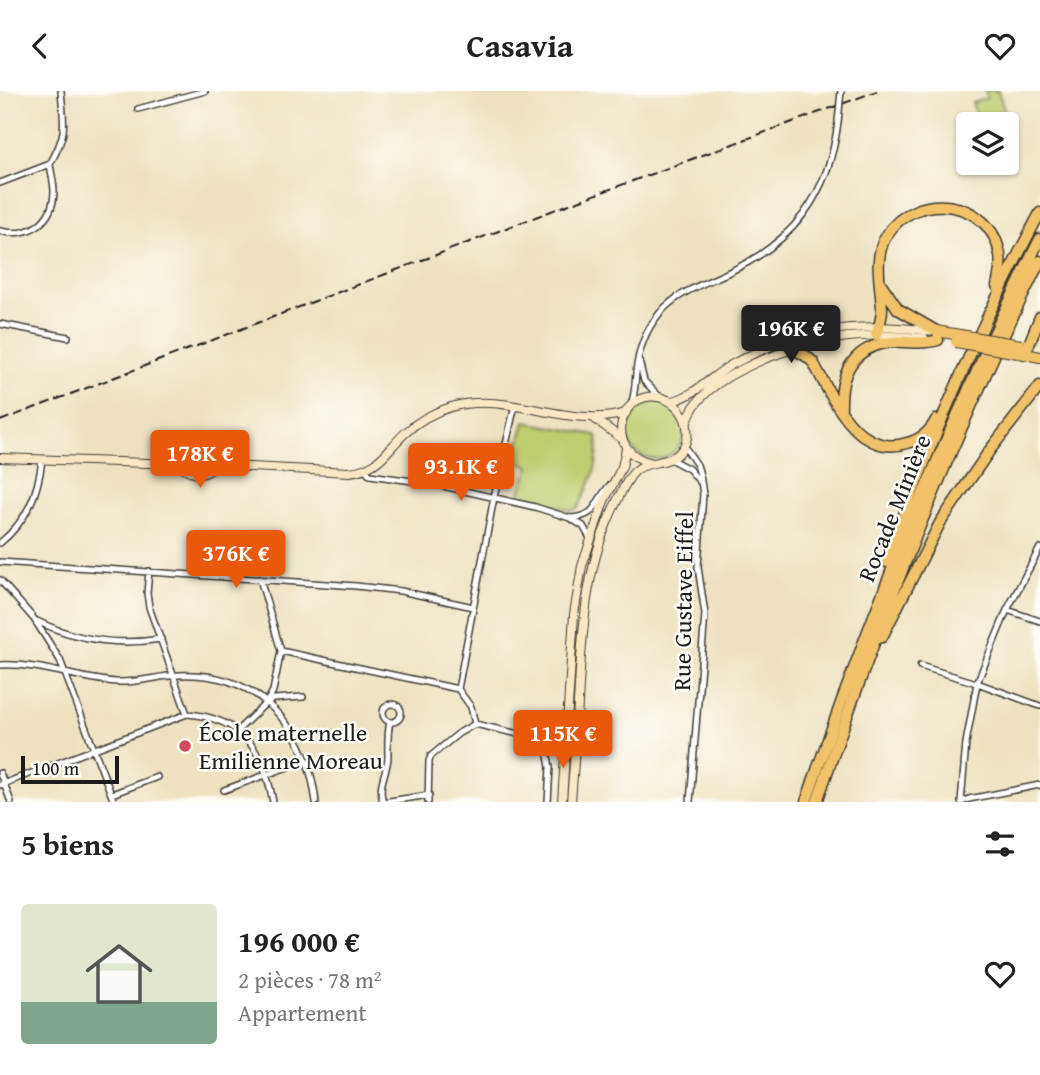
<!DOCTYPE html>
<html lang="fr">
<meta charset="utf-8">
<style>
body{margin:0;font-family:"Gentium Book Plus",serif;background:#f6f6f6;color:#222;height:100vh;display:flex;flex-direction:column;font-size:26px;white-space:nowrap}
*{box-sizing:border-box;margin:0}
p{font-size:23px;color:#767676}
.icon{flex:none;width:38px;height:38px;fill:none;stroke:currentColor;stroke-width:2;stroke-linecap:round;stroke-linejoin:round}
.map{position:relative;height:711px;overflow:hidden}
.drawer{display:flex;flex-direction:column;background:#fff;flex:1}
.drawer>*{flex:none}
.tools{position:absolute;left:956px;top:21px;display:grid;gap:14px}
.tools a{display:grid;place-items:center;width:63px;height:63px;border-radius:7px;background:#fff;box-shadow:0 2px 5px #0004;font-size:35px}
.scale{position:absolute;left:21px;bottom:18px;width:98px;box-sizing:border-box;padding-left:7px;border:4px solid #1c1c1c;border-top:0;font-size:19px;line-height:24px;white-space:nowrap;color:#1c1c1c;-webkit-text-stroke:5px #fdfcf7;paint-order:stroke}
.price{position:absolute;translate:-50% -60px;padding:0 16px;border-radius:7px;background:#ea580c;color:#fff;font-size:23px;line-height:46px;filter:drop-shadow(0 2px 4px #0008)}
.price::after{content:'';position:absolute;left:50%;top:42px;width:21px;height:16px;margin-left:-10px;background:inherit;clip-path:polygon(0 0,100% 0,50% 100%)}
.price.on{background:#222;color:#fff}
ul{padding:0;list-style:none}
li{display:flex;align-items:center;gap:21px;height:175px;padding:0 21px}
li span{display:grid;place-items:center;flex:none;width:196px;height:140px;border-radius:7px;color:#555}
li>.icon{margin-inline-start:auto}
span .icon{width:84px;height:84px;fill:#fffc;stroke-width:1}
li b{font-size:30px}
h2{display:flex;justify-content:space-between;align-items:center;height:84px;padding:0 21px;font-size:30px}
header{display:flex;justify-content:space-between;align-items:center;height:91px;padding:0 21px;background:#fff;font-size:32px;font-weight:700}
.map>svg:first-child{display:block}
.green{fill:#becd70;stroke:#6d7446;stroke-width:2}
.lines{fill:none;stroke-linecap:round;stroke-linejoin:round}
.minor-casing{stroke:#3c3a35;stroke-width:8}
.secondary-casing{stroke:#3c3a35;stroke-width:10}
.trunk-casing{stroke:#3c3a35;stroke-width:12}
.motorway-casing{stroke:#3c3a35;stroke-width:13}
.minor{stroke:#fff;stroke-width:5}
.secondary{stroke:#fae7c3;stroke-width:8}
.trunk{stroke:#f2c26a;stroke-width:10}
.motorway{stroke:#f2c26a;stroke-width:10}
.rail{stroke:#1c1c1c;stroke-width:2;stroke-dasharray:10 5;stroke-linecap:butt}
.minor-bridge-casing{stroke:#3c3a35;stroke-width:8;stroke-linecap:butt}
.trunk-bridge-casing{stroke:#3c3a35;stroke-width:12;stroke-linecap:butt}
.minor-bridge{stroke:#fff;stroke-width:5}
.trunk-bridge{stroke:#f2c26a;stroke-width:10}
.poi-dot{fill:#d1495b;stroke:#fdfcf7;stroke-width:2.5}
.labels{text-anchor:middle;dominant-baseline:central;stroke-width:5;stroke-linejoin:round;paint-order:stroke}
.street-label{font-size:24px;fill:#1c1c1c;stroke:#fdfcf7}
.poi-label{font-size:24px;fill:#1c1c1c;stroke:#fdfcf7;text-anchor:start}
</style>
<header><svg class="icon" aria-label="back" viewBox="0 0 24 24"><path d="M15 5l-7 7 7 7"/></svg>Casavia<svg class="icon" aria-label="heart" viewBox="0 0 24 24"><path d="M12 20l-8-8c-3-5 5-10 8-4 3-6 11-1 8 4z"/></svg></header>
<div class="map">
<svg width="1040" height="711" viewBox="0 0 1040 711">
<rect width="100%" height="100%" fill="#fdfcf7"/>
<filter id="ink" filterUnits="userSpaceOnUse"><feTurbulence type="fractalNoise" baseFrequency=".0143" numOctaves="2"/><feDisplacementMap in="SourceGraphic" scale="14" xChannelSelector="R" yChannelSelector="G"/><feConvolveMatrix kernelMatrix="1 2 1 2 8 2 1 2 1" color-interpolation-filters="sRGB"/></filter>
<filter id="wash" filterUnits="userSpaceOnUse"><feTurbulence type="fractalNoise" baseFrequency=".00686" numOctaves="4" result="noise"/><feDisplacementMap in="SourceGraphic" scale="28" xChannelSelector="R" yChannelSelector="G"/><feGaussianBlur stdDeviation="1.57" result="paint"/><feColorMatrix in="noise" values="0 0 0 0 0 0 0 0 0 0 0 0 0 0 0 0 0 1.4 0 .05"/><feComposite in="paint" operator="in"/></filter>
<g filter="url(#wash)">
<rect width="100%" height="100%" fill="#eee1c0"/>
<!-- green -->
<path class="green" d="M985 0H998L1008 30 1006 42V33H980L972 12 987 7Z
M626 339a29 29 0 1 1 58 0a29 29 0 1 1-58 0Z
M525 331 597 344C600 376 592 389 578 417L572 420 519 403 530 375 514 370Z"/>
</g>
<g filter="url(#ink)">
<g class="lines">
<defs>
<path id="minor" d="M138 18 205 0
M0 92 50 73
M0 140C28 147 53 132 54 101 54 91 51 82 50 73 68 41 64 35 61 0
M0 233 68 246
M639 270 644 290 659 305
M631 314C635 303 635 293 636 282 638 261 645 240 659 223 676 202 703 193 727 182 793 152 829 104 838 31
M684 355 697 374 700 384 703 403 698 476 705 523 690 711
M670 368 689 378 699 390
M365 378 370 384 434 393 535 416 570 427 583 435 590 447
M570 427C599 426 594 410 610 394
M0 452C27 430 38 403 42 369
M0 471 356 495 401 500 473 516
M149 480 147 502 149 516 187 623
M0 489 34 528 60 569 114 711
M1007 519 1040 530
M37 530C76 549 118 555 161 548
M281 560 458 598
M0 574C40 572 77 588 116 591 138 592 158 585 179 584 258 580 307 637 316 711
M920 575 980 593 1040 615
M458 598 494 406 515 314
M458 598 471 616 475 633
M267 611 274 608 303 606
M383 622a9 9 0 1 1 18 0a9 9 0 1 1-18 0Z
M238 639 267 611 273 600 281 560 260 488
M0 682 11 711
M0 694 187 623C243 627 264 660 273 711
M224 699 307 669
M112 703 157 686
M383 711C377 695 387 682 388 666 388 653 387 643 390 631
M383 711 429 704
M428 711 429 670 431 665 459 642 475 633 545 649 550 676 548 711
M961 711 966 652 977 592 1007 519 1040 457
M962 711 969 708 1040 694"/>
<path id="secondary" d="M672 310C693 306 712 285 731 274 799 236 858 231 933 240
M595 328 621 347
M687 331C700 282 802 251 848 246 873 243 899 245 924 247
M0 367 176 373 199 363 208 368 209 378
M210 371 229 375 350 381C380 377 385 361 405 342 418 330 434 321 451 316 509 299 568 339 626 322
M176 373C193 380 195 389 212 378
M562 711 574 523 582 475 604 410 622 376 626 357
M571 711C574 672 577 633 579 594 583 532 587 469 616 412 621 402 626 389 635 380 646 369 665 374 678 363 698 344 684 310 658 306 618 300 603 361 652 372"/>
<path id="trunk" d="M936 240 960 244
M1020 262 1040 266"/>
<path id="motorway" d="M881 193 898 218 936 240
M876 244C879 236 882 227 882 218 881 193 873 168 886 145 914 98 991 107 1000 164 1002 174 999 185 997 195
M781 251 806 265 813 271C832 306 858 368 907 352 920 349 930 341 936 329
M1025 263 1040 226
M841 316C840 280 855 254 894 251 908 250 924 254 938 249
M887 471C929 351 980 234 1040 122
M882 546 940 432 990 359 1040 295
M806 711C872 518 949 330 1040 148
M817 711C880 526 952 345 1040 170"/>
</defs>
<!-- minor casing -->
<use href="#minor" class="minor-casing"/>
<!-- secondary casing -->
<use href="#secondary" class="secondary-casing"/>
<!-- trunk casing -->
<use href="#trunk" class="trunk-casing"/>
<!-- motorway casing -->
<use href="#motorway" class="motorway-casing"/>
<!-- minor -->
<use href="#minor" class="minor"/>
<!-- secondary -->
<use href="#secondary" class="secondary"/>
<!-- trunk -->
<use href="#trunk" class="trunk"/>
<!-- motorway -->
<use href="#motorway" class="motorway"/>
<!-- rail -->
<path class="rail" d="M0 330 567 114 877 0"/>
<defs>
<path id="minor-bridge" d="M838 31 841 0"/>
<path id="trunk-bridge" d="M960 244 1021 254
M956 251 1018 262"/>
</defs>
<!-- minor-bridge casing -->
<use href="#minor-bridge" class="minor-bridge-casing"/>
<!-- trunk-bridge casing -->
<use href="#trunk-bridge" class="trunk-bridge-casing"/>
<!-- minor-bridge -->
<use href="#minor-bridge" class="minor-bridge"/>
<!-- trunk-bridge -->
<use href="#trunk-bridge" class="trunk-bridge"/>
</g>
</g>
<!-- markers -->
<circle class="poi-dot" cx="185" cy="655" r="7"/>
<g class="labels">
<!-- street labels -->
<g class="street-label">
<text transform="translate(894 417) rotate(-68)">Rocade Minière</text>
<text transform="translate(683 510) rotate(-89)">Rue Gustave Eiffel</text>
</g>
<!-- poi labels -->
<g class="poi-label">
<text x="199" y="641">École maternelle<tspan x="199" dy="28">Emilienne Moreau</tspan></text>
</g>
</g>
</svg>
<div class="tools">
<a><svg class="icon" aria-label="layers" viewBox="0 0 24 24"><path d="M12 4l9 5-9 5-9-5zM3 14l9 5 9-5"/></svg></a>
</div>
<div class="scale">100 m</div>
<b class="price on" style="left:791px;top:274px">196K €</b>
<b class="price" style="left:200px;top:399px">178K €</b>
<b class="price" style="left:461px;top:412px">93.1K €</b>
<b class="price" style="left:236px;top:499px">376K €</b>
<b class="price" style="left:563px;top:679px">115K €</b>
</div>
<section class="drawer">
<h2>5 biens<svg class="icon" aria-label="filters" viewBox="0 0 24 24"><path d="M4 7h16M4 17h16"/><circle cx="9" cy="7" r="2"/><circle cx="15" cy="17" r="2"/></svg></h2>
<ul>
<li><span style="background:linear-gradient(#dfe7d0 70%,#7fa58c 0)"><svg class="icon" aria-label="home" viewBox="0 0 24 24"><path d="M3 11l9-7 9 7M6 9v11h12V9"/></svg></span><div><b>196 000 €</b><p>2 pièces · 78 m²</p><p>Appartement</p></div><svg class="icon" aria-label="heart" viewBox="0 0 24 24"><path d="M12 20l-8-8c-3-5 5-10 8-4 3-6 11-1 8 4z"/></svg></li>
</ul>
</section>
